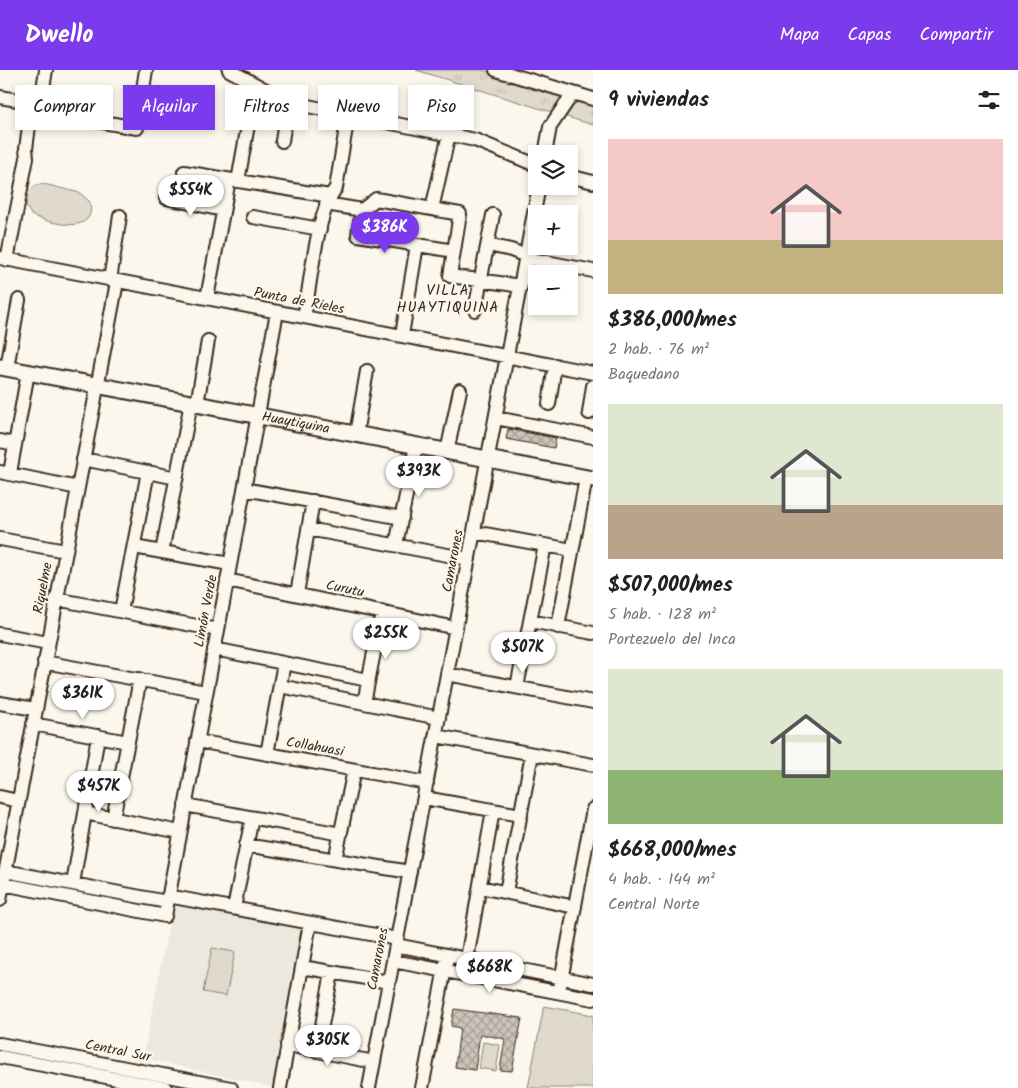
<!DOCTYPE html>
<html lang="es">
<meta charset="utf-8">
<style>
body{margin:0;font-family:Kalam,sans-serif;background:#f2f2f2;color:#222;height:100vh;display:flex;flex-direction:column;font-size:19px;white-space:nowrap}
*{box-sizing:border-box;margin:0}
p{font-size:16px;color:#767676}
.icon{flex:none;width:28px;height:28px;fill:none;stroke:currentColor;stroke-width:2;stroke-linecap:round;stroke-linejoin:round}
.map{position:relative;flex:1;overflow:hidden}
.side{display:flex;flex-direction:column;background:#fff;width:425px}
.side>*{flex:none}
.banner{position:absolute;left:15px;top:15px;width:475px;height:45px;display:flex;gap:10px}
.tools{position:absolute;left:528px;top:75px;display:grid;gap:10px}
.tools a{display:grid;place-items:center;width:50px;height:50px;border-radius:0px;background:#fff;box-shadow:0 2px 8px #0003;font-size:25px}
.price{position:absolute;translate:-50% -42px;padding:0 11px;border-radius:18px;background:#fff;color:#222;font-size:16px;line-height:32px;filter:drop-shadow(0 1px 2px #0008)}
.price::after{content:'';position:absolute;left:50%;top:30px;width:15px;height:11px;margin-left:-8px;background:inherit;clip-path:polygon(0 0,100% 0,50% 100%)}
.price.current{background:#7c3aed;color:#fff}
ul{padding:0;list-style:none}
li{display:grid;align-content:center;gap:10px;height:265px;padding:0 15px}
li span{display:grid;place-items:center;height:155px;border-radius:0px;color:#555}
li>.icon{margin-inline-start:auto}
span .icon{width:90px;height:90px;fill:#fffc;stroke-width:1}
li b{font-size:21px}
h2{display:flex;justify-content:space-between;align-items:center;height:60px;padding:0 15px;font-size:21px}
.pill{padding:0 18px;border-radius:0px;background:#fff;box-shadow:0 2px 8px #0003;font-size:18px;line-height:45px}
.pill.current{background:#7c3aed;color:#fff}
header{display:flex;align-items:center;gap:30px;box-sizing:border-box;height:70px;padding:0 25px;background:#7c3aed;color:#fff}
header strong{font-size:24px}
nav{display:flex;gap:28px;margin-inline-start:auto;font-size:18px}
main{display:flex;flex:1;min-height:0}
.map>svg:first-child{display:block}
.built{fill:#ede8dd}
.grass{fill:url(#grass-tufts);stroke:#8d8276}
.pitch{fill:#dfd9ce;stroke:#8d8276}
.building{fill:url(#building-cross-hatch);stroke:#3b2a1e}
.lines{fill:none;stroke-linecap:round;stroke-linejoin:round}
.minor-casing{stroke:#3b2a1e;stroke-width:16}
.major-casing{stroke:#3b2a1e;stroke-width:19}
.minor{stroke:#fbf7ec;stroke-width:12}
.major{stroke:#fbf7ec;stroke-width:15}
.labels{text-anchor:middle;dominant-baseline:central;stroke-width:4.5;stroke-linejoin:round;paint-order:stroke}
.street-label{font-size:14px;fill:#3b2a1e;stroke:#fbf7ec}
.neighbourhood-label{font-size:15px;letter-spacing:1px;fill:#3b2a1e;stroke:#fbf7ec}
</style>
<header>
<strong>Dwello</strong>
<nav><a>Mapa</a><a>Capas</a><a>Compartir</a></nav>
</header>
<main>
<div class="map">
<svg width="593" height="1018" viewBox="0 0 593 1018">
<defs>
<pattern id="grass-tufts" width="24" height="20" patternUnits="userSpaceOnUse" patternTransform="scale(1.25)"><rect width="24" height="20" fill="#dfd9ce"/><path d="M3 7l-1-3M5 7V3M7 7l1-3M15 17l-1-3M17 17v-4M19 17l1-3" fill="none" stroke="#c0bab0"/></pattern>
<pattern id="building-cross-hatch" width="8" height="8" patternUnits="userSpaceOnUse" patternTransform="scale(1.25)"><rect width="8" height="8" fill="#ccc4b9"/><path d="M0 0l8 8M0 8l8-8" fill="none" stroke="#a79f96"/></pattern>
</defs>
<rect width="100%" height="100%" fill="#fbf7ec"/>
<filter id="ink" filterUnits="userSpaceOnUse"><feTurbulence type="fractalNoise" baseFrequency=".02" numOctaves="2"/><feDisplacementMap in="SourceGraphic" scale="10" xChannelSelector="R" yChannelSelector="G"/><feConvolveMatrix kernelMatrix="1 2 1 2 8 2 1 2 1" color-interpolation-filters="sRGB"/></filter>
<g filter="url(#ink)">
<!-- built -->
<path class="built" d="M173 833 306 858 275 1018 143 988Z"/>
<!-- grass -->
<path class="grass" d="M416 0H482L593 33V55Z"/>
<!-- pitch -->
<path class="pitch" d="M44 114 80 123 90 132C97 167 49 153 31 145L25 133 27 122 36 115Z
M212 878 235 882 226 926 203 922Z
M544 936 593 945V1018H528Z
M483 972 500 975 496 1001 479 998Z"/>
<!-- building -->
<path class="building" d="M508 359 556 368 554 378 506 369Z
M454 939 522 948 512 1001 500 1000 505 969 480 964 475 1000 455 997 460 958 451 956Z"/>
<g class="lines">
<defs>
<path id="minor" d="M229 0 288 32 475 70 536 95
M496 0 593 29
M0 27 35 33 46 42 137 58 146 0
M40 37 46 0
M282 71 288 32
M545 84 550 57 573 23
M184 102 330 126
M569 106 593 112
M238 111 250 44 246 28 239 20
M166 128 223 140
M326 134 362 140
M432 139 449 64
M253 147 320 159
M488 175 511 180 536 190 593 201
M454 181 358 165 362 140 376 129 460 144 450 206 521 216
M0 188 593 303
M7 190 27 88 26 79 32 33
M110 210 120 146
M207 228 229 110
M475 240 493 145
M304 247C311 213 316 143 336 118L348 46
M402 265 417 175
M7 298 19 230
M197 334 208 271
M549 334 555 295
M589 343 593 316
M496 348 593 367
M356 364 367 301
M0 371 15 374
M447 382 460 320
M83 389 177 408
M0 402 78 418
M10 403 28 302
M244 419 402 448
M308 459 469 489
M474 462 572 480
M0 469 66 481
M396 475 416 376
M134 477 230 494
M162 482 191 333
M227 510 456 558
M297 524 313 431
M56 529 218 560
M121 541 148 402
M530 551 593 563
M558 557 586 408
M0 564 48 573
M214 579 368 610
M44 592 206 622
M447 604 593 632
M280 616 439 648
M517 617 545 475
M0 633 35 639
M364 633 382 542
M33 654 128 672
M436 666 593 695
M197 671 427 713
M267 684 284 593
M0 727 18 731
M424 728 521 745
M185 735 341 764
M85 743 180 762
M113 749 140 609
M246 775 410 802
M335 790 354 700
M5 801 167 832
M3 814 165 846 277 242
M73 814 98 666
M480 817 575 837
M506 822 532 684
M168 826 397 869
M0 830 117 212
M234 838 252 748
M396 875 593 914
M467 889 493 740
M393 891 593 929
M302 897 389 912
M560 916 593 739
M0 974 231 1018
M287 975 374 992
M317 981 332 903
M0 987 165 1018
M280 1018 310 853
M369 1018 539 116
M422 1018 446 893"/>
<g id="major">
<path id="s1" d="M0 297 593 409"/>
</g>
</defs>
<!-- minor casing -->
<use href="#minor" class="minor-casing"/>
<!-- major casing -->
<use href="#major" class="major-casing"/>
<!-- minor -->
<use href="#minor" class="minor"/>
<!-- major -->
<use href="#major" class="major"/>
</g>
</g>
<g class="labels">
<!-- street labels -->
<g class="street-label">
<text transform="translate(299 231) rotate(11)">Punta de Rieles</text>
<text stroke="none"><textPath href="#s1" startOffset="301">Huaytiquina</textPath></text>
<text transform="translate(453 491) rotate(-79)">Camarones</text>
<text transform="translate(43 518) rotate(-79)">Riquelme</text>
<text transform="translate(345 519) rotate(12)">Curutu</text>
<text transform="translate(206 541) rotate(-79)">Limón Verde</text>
<text transform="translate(315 677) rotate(10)">Collahuasi</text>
<text transform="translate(378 889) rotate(-79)">Camarones</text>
<text transform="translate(118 981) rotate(11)">Central Sur</text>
</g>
<!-- neighbourhood labels -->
<g class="neighbourhood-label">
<text x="448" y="221">VILLA<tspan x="448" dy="17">HUAYTIQUINA</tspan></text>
</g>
</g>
</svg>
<div class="tools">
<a><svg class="icon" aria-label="layers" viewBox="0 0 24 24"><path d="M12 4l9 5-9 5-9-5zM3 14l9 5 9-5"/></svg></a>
<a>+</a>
<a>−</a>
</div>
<b class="price" style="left:191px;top:147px">$554K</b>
<b class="price current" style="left:385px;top:184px">$386K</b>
<b class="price" style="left:419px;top:428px">$393K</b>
<b class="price" style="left:386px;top:590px">$255K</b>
<b class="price" style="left:523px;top:604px">$507K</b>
<b class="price" style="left:83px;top:650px">$361K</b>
<b class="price" style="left:99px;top:743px">$457K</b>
<b class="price" style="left:490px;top:924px">$668K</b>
<b class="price" style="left:328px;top:997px">$305K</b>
<div class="banner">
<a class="pill">Comprar</a>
<a class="pill current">Alquilar</a>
<a class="pill">Filtros</a>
<a class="pill">Nuevo</a>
<a class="pill">Piso</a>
</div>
</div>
<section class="side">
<h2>9 viviendas<svg class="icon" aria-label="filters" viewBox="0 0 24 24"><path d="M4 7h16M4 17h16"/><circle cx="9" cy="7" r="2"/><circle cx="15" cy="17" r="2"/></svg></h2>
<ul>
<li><span style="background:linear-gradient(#f6c9c9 65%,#c2b280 0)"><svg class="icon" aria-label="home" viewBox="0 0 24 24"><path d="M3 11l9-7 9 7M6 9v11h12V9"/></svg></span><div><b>$386,000/mes</b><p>2 hab. · 76 m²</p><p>Baquedano</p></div></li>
<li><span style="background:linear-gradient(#dfe7d0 65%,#b9a48a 0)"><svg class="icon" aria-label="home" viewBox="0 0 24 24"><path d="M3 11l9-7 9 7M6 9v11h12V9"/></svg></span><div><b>$507,000/mes</b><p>5 hab. · 128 m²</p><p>Portezuelo del Inca</p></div></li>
<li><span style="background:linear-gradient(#dfe7d0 65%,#8fb573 0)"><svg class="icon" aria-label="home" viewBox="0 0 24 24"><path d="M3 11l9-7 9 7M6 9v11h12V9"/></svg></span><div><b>$668,000/mes</b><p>4 hab. · 144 m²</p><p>Central Norte</p></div></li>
</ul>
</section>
</main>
